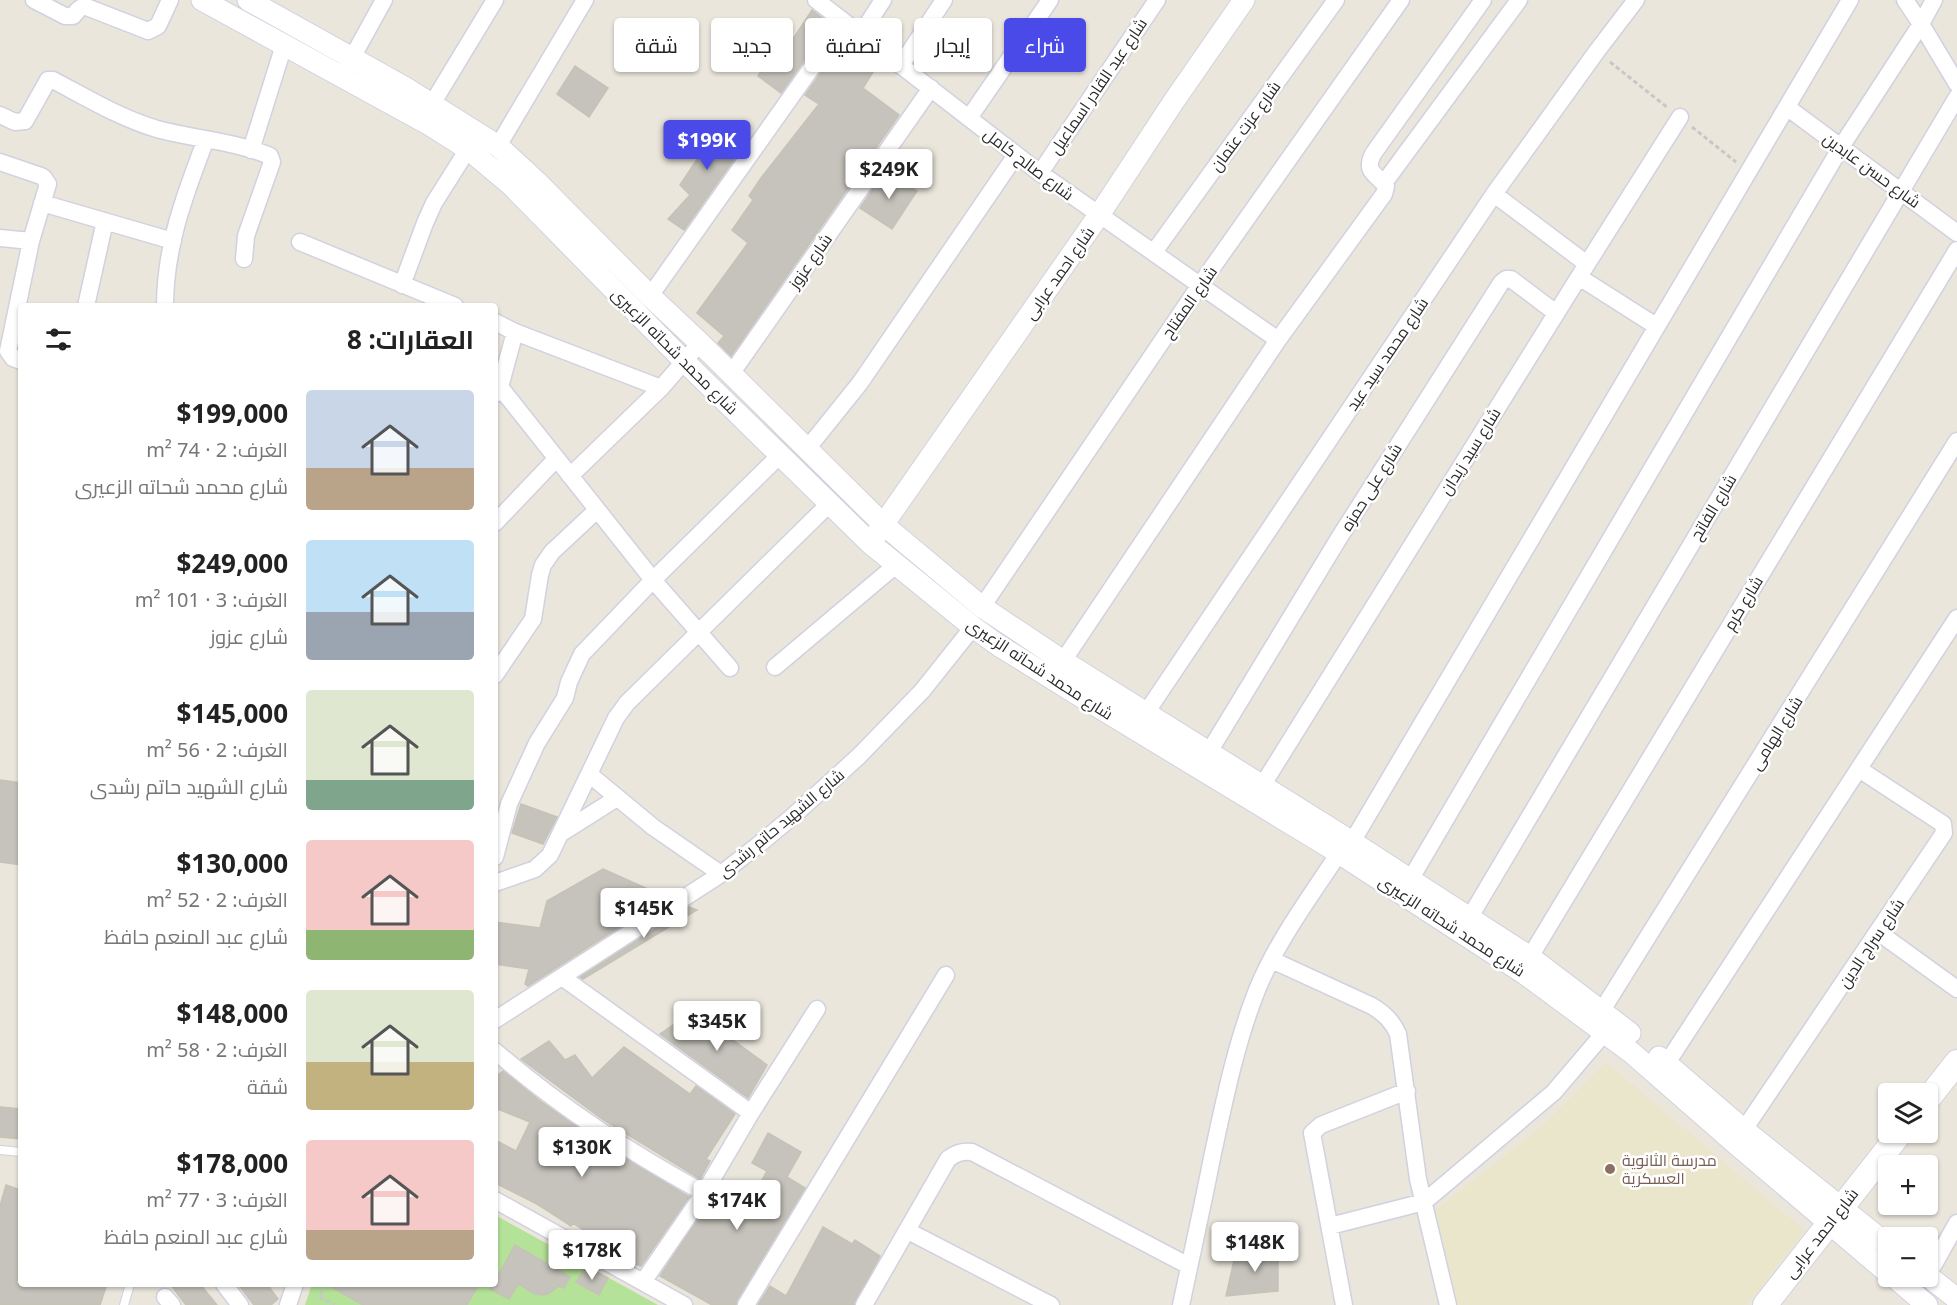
<!DOCTYPE html>
<html lang="ar">
<meta charset="utf-8">
<style>
body{margin:0;font-family:"Noto Sans",Cairo,sans-serif;background:#f6f6f6;color:#222;direction:rtl;height:100vh;display:flex;flex-direction:column;font-size:22px;white-space:nowrap}
*{box-sizing:border-box;margin:0}
p{font-size:20px;color:#767676}
.icon{flex:none;width:33px;height:33px;fill:none;stroke:currentColor;stroke-width:2;stroke-linecap:round;stroke-linejoin:round}
.map{position:relative;flex:1;overflow:hidden;direction:ltr}
.side{position:absolute;left:18px;top:303px;width:480px;height:984px;display:flex;flex-direction:column;background:#fff;border-radius:6px;box-shadow:0 2px 4px #0004;direction:rtl}
.side>*{flex:none}
.hud{position:absolute;left:516px;top:18px;width:570px;height:54px;direction:rtl;display:flex;gap:12px}
.controls{position:absolute;left:1878px;top:1083px;display:grid;gap:12px}
.controls a{display:grid;place-items:center;width:60px;height:60px;border-radius:6px;background:#fff;box-shadow:0 2px 4px #0004;font-size:30px}
.price{position:absolute;translate:-50% -51px;padding:0 14px;border-radius:6px;background:#fff;color:#222;font-size:20px;line-height:39px;filter:drop-shadow(0 2px 3px #0008)}
.price::after{content:'';position:absolute;left:50%;top:36px;width:18px;height:14px;margin-left:-9px;background:inherit;clip-path:polygon(0 0,100% 0,50% 100%)}
.price.active{background:#4a4ae9;color:#fff}
ul{padding:0;list-style:none}
li{display:flex;align-items:center;gap:18px;height:150px;padding:0 24px}
li span{display:grid;place-items:center;flex:none;width:168px;height:120px;border-radius:6px;color:#555}
li>.icon{margin-inline-start:auto}
span .icon{width:72px;height:72px;fill:#fffc;stroke-width:1}
li b{font-size:26px}
h2{display:flex;justify-content:space-between;align-items:center;height:72px;padding:0 24px;font-size:26px}
.pill{padding:0 21px;border-radius:6px;background:#fff;box-shadow:0 2px 4px #0004;font-size:21px;line-height:54px}
.pill.active{background:#4a4ae9;color:#fff}
.map>svg:first-child{display:block}
.education{fill:#eae6cc}
.pitch{fill:#b5e299}
.building{fill:#c5c3bb;stroke:#c5c2b6;stroke-width:1.5}
.lines{fill:none;stroke-linecap:round;stroke-linejoin:round}
.service-casing{stroke:#d1d1e0;stroke-width:10}
.minor-casing{stroke:#d1d1e0;stroke-width:19}
.tertiary-casing{stroke:#d1d1e0;stroke-width:23}
.secondary-casing{stroke:#d1d1e0;stroke-width:26}
.path{stroke:#c7c7c7;stroke-width:3;stroke-dasharray:4.5 3;stroke-linecap:butt}
.service{stroke:#fff;stroke-width:8}
.minor{stroke:#fff;stroke-width:16}
.tertiary{stroke:#fff;stroke-width:21}
.secondary{stroke:#fff;stroke-width:24}
.education-dot{fill:#8d6e63;stroke:#fff;stroke-width:2}
.labels{text-anchor:middle;dominant-baseline:central;stroke-width:5;stroke-linejoin:round;paint-order:stroke}
.street-label{font-size:16px;fill:#292929;stroke:#fff}
.education-label{font-size:16px;fill:#785e54;stroke:#fff;text-anchor:start}
</style>
<div class="map">
<svg width="1957" height="1305" viewBox="0 0 1957 1305">
<rect width="100%" height="100%" fill="#eae6dc"/>
<!-- education -->
<path class="education" d="M1606 1062 1805 1231 1747 1305H1458L1435 1210 1541 1127Z"/>
<!-- pitch -->
<path class="pitch" d="M495 1215 658 1305H305L312 1284H495Z"/>
<!-- building -->
<path class="building" d="M812 10 830 24 781 93 758 76 777 45 785 51Z
M845 39 878 64 863 88 899 115 731 356 718 343 724 336 697 313 748 243 732 230 753 200 749 196 761 178 819 104 805 95Z
M575 66 608 88 589 117 557 94Z
M715 121 747 141 684 230 668 219 690 195 680 185 702 152 697 147Z
M885 172 917 191 892 229 860 208Z
M0 780 21 783V865L0 862Z
M521 804 557 817 543 844 512 833Z
M603 869 666 897 528 986 525 984 529 969 495 964V922L540 928 547 901Z
M689 907 697 910 583 979 580 977Z
M695 1010 724 1029 722 1032 767 1065 748 1098 660 1034Z
M549 1041 565 1060 575 1055 592 1078 624 1047 690 1094 696 1086 735 1114 706 1159 710 1161 700 1179 602 1119 521 1059Z
M503 1071 539 1100 590 1136 689 1197 641 1266 625 1260 608 1248 609 1246 573 1223 571 1226 537 1204 495 1183V1140L516 1151 530 1122 495 1108V1077Z
M0 1107 21 1109V1139L0 1137Z
M768 1133 801 1152 787 1177 805 1188 737 1300 736 1305H712L660 1276 719 1187 749 1204 767 1171 752 1163Z
M6 1185 21 1190V1268L16 1284H107L100 1305H0V1206Z
M823 1227 852 1244 855 1240 880 1256 854 1305H758L770 1286 786 1296Z
M515 1245 570 1277 564 1288 559 1286 548 1294 542 1295 535 1294 518 1284 509 1299 490 1289 495 1284V1281Z
M1278 1248V1291L1226 1296 1235 1256Z
M587 1267 608 1278 599 1295 576 1282Z
M170 1284H200L217 1305H186Z
M238 1284H267L278 1299 271 1305H254Z
M326 1284H479L467 1305H363Z"/>
<g class="lines">
<defs>
<path id="service" d="M0 1150 21 1152
M124 1305 130 1284"/>
<path id="minor" d="M34 0 65 16H73L79 9 84 6 148 31 158 26 170 0
M816 0 1040 173 1278 340
M1905 0 1921 24 1957 84
M861 34 883 0
M901 65 944 0
M347 67 384 0
M432 104 495 0
M1788 108 1957 233
M0 115 15 122 25 121 48 80H53C87 98 120 118 157 129 194 139 234 141 270 156L272 162 246 236 244 259
M969 118 1050 0
M498 146 585 0
M251 150 284 45
M0 162 41 176 44 178 48 184 31 241 8 351 13 358 21 361
M1040 173 1157 0
M1384 183 1519 0
M1494 194 1587 264
M42 203 173 241
M0 238 31 241
M300 242 455 306
M1154 252 1336 0
M1579 277 1656 326
M402 285 425 223 434 203 468 149
M650 296 844 22
M86 306 105 221
M165 306C165 246 185 194 206 139
M495 322 515 332 500 387 495 394
M515 332 661 388
M731 374 931 88
M500 387 653 580 730 668
M807 449 860 383 1016 155
M570 476 661 388 700 343
M495 523 556 459
M982 607 1200 285 1401 0
M1063 661 1278 340 1384 194 1386 186C1376 173 1364 173 1373 154L1483 0
M775 667 896 565
M495 675 533 619 540 575 543 565 552 552 597 510
M1146 713 1494 194 1597 51 1636 0
M1209 752 1339 538 1501 283 1506 279H1511L1556 313
M589 774 653 827 721 874
M1262 786 1587 264 1680 117
M560 834 617 798
M1352 842 1850 0
M495 857 509 804 537 743 565 698 569 682 582 654 653 580 780 455
M1410 880 1841 147 1921 24 1934 0
M495 883 535 869 550 855 616 718 627 703 830 503
M1470 917 1957 97
M1878 932 1957 989
M1530 957 1957 250
M1272 960 1372 1006C1385 1014 1392 1021 1398 1034L1418 1179 1448 1305
M562 977 751 1113
M495 1020 721 874 757 846 792 817 859 756 922 691 973 627
M1596 1020 1957 441
M495 1051C561 1108 628 1151 704 1193
M1667 1063 1957 618
M1737 1140 1944 833 1943 824 1859 769
M495 1200 684 1305
M1330 1226 1424 1202 1554 1092 1605 1032
M908 1231 1051 1305
M1928 1275 1957 1223
M643 1282 704 1193 751 1113 817 1009
M224 1284 240 1305
M165 1297 172 1305
M288 1305 295 1284
M746 1305 946 975
M864 1305 948 1159C956 1153 962 1151 972 1152L1189 1266
M1181 1305C1192 1254 1203 1204 1213 1153 1225 1098 1236 1043 1257 990 1277 941 1310 897 1339 853
M1344 1305 1312 1133 1321 1125 1407 1091"/>
<path id="tertiary" d="M202 0 430 125 468 149 511 185 685 362 870 543 973 627 998 645 1077 694 1339 853 1525 974 1632 1053 1735 1143 1888 1273
M248 0 404 87 498 146 536 181 650 296 700 343 884 525 982 607 1063 661 1352 842 1530 957 1630 1033
M876 535 1099 215 1174 101 1244 0
M1659 1057 1744 1130 1888 1245
M1893 1276 1927 1305
M1928 1276 1957 1299"/>
<path id="secondary" d="M1928 1099 1957 1062
M1765 1305 1901 1132"/>
</defs>
<!-- service casing -->
<use href="#service" class="service-casing"/>
<!-- minor casing -->
<use href="#minor" class="minor-casing"/>
<!-- tertiary casing -->
<use href="#tertiary" class="tertiary-casing"/>
<!-- secondary casing -->
<use href="#secondary" class="secondary-casing"/>
<!-- path -->
<path class="path" d="M1610 62 1668 108
M1692 127 1736 162
M326 1284 319 1297 335 1305"/>
<!-- service -->
<use href="#service" class="service"/>
<!-- minor -->
<use href="#minor" class="minor"/>
<!-- tertiary -->
<use href="#tertiary" class="tertiary"/>
<!-- secondary -->
<use href="#secondary" class="secondary"/>
</g>
<!-- markers -->
<circle class="education-dot" cx="1610" cy="1169" r="6"/>
<g class="labels">
<!-- street labels -->
<g class="street-label">
<text transform="translate(1098 86) rotate(-56)">شارع عبد القادر اسماعيل</text>
<text transform="translate(1245 126) rotate(-54)">شارع عزت عتمان</text>
<text transform="translate(1029 164) rotate(37)">شارع صالح كامل</text>
<text transform="translate(1872 170) rotate(36)">شارع حسن عابدين</text>
<text transform="translate(810 261) rotate(-55)">شارع عزوز</text>
<text transform="translate(1059 273) rotate(-55)">شارع احمد عرابى</text>
<text transform="translate(1189 302) rotate(-55)">شارع المفتاح</text>
<text transform="translate(675 351) rotate(45)">شارع محمد شحاته الزعيرى</text>
<text transform="translate(1387 354) rotate(-56)">شارع محمد سيد عيد</text>
<text transform="translate(1470 451) rotate(-58)">شارع سيد زيدان</text>
<text transform="translate(1371 487) rotate(-58)">شارع على حمزه</text>
<text transform="translate(1713 507) rotate(-59)">شارع الفاتح</text>
<text transform="translate(1743 603) rotate(-59)">شارع كرم</text>
<text transform="translate(1040 669) rotate(33)">شارع محمد شحاته الزعيرى</text>
<text transform="translate(1776 733) rotate(-58)">شارع الهامى</text>
<text transform="translate(781 823) rotate(-40)">شارع الشهيد حاتم رشدى</text>
<text transform="translate(1452 926) rotate(33)">شارع محمد شحاته الزعيرى</text>
<text transform="translate(1871 943) rotate(-56)">شارع سراج الدين</text>
<text transform="translate(1821 1233) rotate(-52)">شارع احمد عرابى</text>
</g>
<!-- education labels -->
<g class="education-label">
<text x="1622" y="1160">مدرسة الثانوية<tspan x="1622" dy="18">العسكرية</tspan></text>
</g>
</g>
</svg>
<div class="controls">
<a><svg class="icon" aria-label="layers" viewBox="0 0 24 24"><path d="M12 4l9 5-9 5-9-5zM3 14l9 5 9-5"/></svg></a>
<a>+</a>
<a>−</a>
</div>
<b class="price active" style="left:707px;top:171px">$199K</b>
<b class="price" style="left:889px;top:200px">$249K</b>
<b class="price" style="left:644px;top:939px">$145K</b>
<b class="price" style="left:717px;top:1052px">$345K</b>
<b class="price" style="left:582px;top:1178px">$130K</b>
<b class="price" style="left:737px;top:1231px">$174K</b>
<b class="price" style="left:1255px;top:1273px">$148K</b>
<b class="price" style="left:592px;top:1281px">$178K</b>
<div class="hud">
<a class="pill active">شراء</a>
<a class="pill">إيجار</a>
<a class="pill">تصفية</a>
<a class="pill">جديد</a>
<a class="pill">شقة</a>
</div>
<section class="side">
<h2>العقارات: 8<svg class="icon" aria-label="filters" viewBox="0 0 24 24"><path d="M4 7h16M4 17h16"/><circle cx="9" cy="7" r="2"/><circle cx="15" cy="17" r="2"/></svg></h2>
<ul>
<li><span style="background:linear-gradient(#c9d6e8 65%,#b9a48a 0)"><svg class="icon" aria-label="home" viewBox="0 0 24 24"><path d="M3 11l9-7 9 7M6 9v11h12V9"/></svg></span><div><b>$199,000</b><p>الغرف: 2 · 74 m²</p><p>شارع محمد شحاته الزعيرى</p></div></li>
<li><span style="background:linear-gradient(#bfe0f5 60%,#9aa5b1 0)"><svg class="icon" aria-label="home" viewBox="0 0 24 24"><path d="M3 11l9-7 9 7M6 9v11h12V9"/></svg></span><div><b>$249,000</b><p>الغرف: 3 · 101 m²</p><p>شارع عزوز</p></div></li>
<li><span style="background:linear-gradient(#dfe7d0 75%,#7fa58c 0)"><svg class="icon" aria-label="home" viewBox="0 0 24 24"><path d="M3 11l9-7 9 7M6 9v11h12V9"/></svg></span><div><b>$145,000</b><p>الغرف: 2 · 56 m²</p><p>شارع الشهيد حاتم رشدى</p></div></li>
<li><span style="background:linear-gradient(#f6c9c9 75%,#8fb573 0)"><svg class="icon" aria-label="home" viewBox="0 0 24 24"><path d="M3 11l9-7 9 7M6 9v11h12V9"/></svg></span><div><b>$130,000</b><p>الغرف: 2 · 52 m²</p><p>شارع عبد المنعم حافظ</p></div></li>
<li><span style="background:linear-gradient(#dfe7d0 60%,#c2b280 0)"><svg class="icon" aria-label="home" viewBox="0 0 24 24"><path d="M3 11l9-7 9 7M6 9v11h12V9"/></svg></span><div><b>$148,000</b><p>الغرف: 2 · 58 m²</p><p>شقة</p></div></li>
<li><span style="background:linear-gradient(#f6c9c9 75%,#b9a48a 0)"><svg class="icon" aria-label="home" viewBox="0 0 24 24"><path d="M3 11l9-7 9 7M6 9v11h12V9"/></svg></span><div><b>$178,000</b><p>الغرف: 3 · 77 m²</p><p>شارع عبد المنعم حافظ</p></div></li>
</ul>
</section>
</div>
